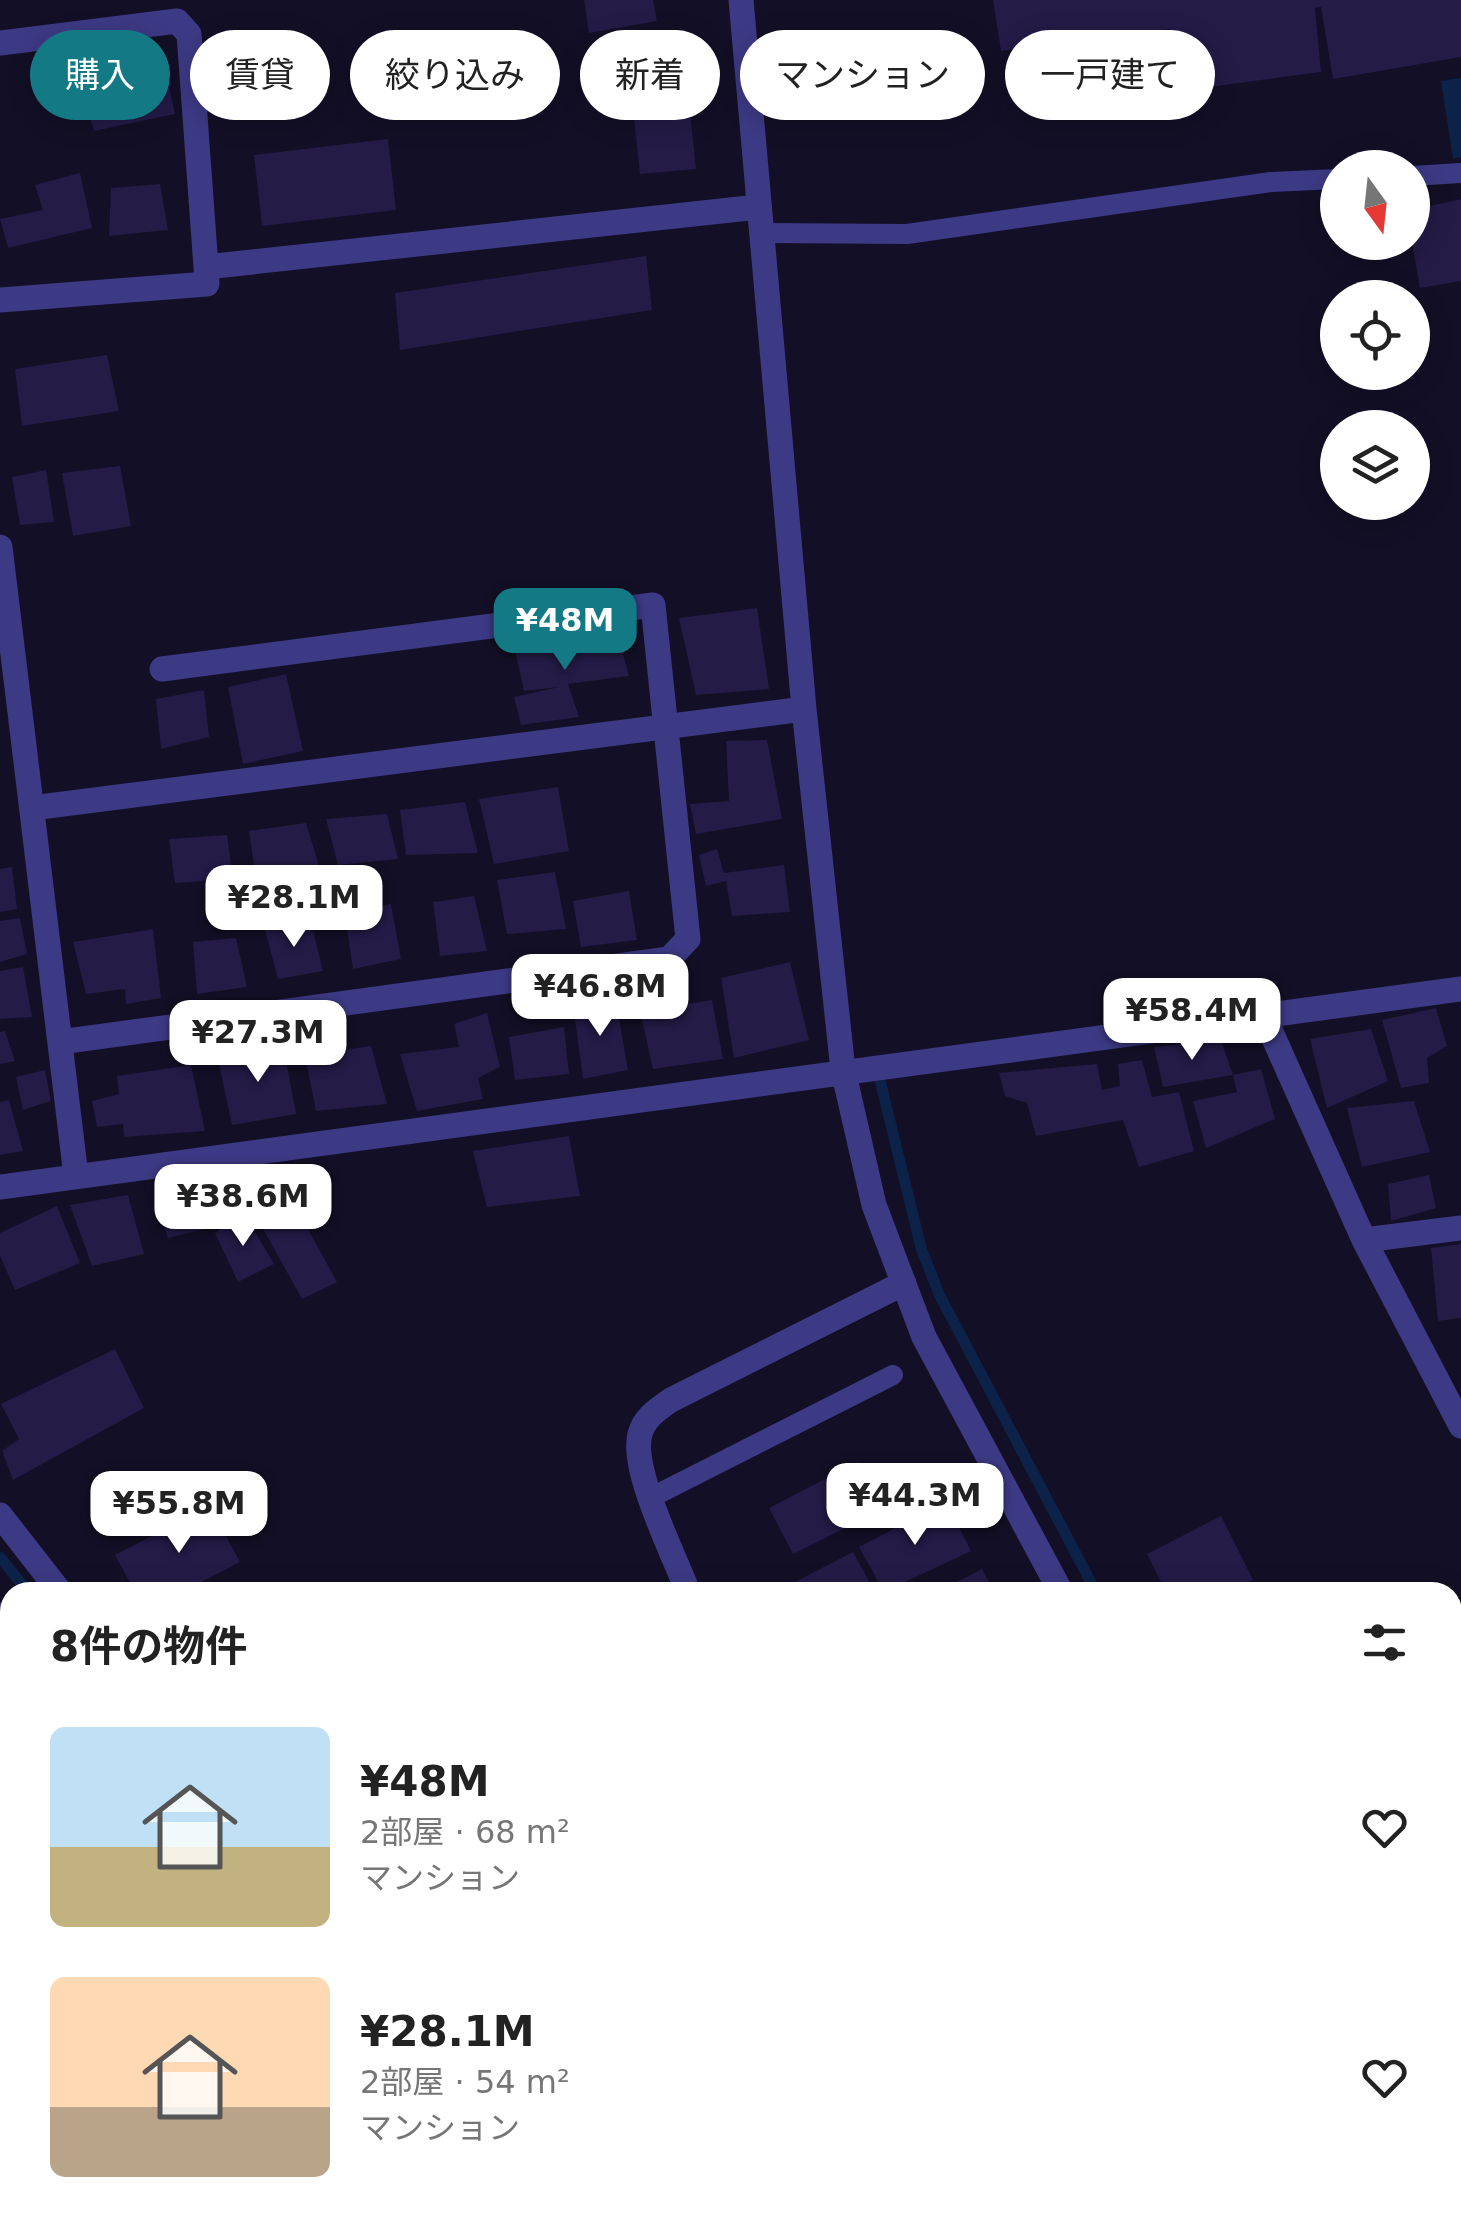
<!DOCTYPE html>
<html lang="ja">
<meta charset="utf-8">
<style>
body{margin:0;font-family:"DejaVu Sans","Noto Sans JP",sans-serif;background:#f6f6f6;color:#222;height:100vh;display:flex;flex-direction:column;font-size:38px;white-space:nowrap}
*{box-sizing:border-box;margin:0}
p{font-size:32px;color:#767676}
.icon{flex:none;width:55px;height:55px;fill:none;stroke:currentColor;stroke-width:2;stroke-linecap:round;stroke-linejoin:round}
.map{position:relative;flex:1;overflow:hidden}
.sheet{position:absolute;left:0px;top:1582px;width:1462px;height:642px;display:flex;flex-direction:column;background:#fff;border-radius:30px 30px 0 0;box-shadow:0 5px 25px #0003}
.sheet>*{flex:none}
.guide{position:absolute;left:30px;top:30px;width:1402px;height:90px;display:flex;gap:20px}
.needle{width:65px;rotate:165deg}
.buttons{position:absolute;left:1320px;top:150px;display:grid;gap:20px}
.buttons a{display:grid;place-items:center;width:110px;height:110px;border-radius:50%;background:#fff;box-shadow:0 5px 25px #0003;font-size:50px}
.price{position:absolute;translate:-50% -85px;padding:0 22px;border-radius:20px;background:#fff;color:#222;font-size:32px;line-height:65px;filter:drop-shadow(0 2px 5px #0008)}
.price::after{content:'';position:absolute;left:50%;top:60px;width:30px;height:22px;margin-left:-15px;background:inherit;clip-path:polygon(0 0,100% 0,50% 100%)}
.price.current{background:#137a85;color:#fff}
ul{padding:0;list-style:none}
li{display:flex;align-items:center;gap:30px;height:250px;padding:0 50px}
li span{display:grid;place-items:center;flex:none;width:280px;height:200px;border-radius:15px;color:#555}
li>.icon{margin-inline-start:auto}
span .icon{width:120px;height:120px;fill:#fffc;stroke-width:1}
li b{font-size:42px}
h2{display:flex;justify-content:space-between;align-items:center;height:120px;padding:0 50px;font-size:42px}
.tag{padding:0 35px;border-radius:45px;background:#fff;box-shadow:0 5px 25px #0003;font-size:35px;line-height:90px}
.tag.current{background:#137a85;color:#fff}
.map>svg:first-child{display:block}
.water{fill:#0c2248}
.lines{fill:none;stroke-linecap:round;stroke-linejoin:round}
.stream{stroke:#0c2248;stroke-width:11}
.building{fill:#241b47}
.service{stroke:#3d3a85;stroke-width:20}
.minor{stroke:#3d3a85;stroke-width:25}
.tertiary{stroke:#3d3a85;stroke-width:25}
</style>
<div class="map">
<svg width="1461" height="2224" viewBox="0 0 1461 2224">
<rect width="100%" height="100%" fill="#130f26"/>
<!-- water -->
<path class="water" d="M1461 78V157L1453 159 1441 81Z"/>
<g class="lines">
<!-- stream -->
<path class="stream" d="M880 1080 921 1248 939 1294 1096 1592
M0 1557 28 1592
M1452 2193 1461 2206
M508 2215 514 2224"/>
</g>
<!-- building -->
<path class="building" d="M584 0H653L657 21 589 33Z
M993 0H1461V57L1333 79 1321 7 1315 8 1321 72 1180 91 1170 29 1001 51Z
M685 65 696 169 640 174 629 71Z
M165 68 175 114 94 131 80 82Z
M388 139 396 210 262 226 254 155Z
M80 173 92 228 8 248 0 219 43 210 35 185Z
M160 184 168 230 109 236 111 188Z
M1461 199V281L1420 288 1412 242V210Z
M646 256 652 310 400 350 395 293Z
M107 355 119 411 22 426 15 369Z
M120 466 131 526 73 536 62 473Z
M46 470 54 522 20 525 12 477Z
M757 608 769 689 696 695 679 618Z
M616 629 629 676 568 684 579 717 521 725 514 697 559 687 524 691 514 646Z
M286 674 303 751 243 764 228 687Z
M204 690 209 737 161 749 156 699Z
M767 740 782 819 696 834 690 804 729 801 726 741Z
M558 787 569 851 494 864 479 799Z
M465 802 478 853 406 855 400 810Z
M387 814 398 859 338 865 326 819Z
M306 823 321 872 256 879 249 831Z
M227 835 233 879 175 883 169 839Z
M717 849 724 873 784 865 790 912 732 916 726 881 706 886 699 855Z
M12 867 17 909 0 912V869Z
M555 872 566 929 507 934 497 880Z
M629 891 637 940 581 947 573 901Z
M474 896 487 951 440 956 433 902Z
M391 904 401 959 353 969 345 915Z
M20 918 27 954 0 962V921Z
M311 922 323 971 278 979 265 930Z
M153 929 161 998 126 1004 125 989 86 994 73 942Z
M236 938 247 987 197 994 193 942Z
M790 962 809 1040 734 1058 721 978Z
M23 967 32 1017 0 1019V971Z
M712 1000 723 1059 653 1069 640 1011Z
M616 1001 628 1070 583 1079 573 1005Z
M1436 1008 1447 1046 1427 1058 1429 1083 1401 1088 1382 1020Z
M487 1013 500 1067 478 1078 483 1099 417 1111 400 1054 459 1047 454 1024Z
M564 1027 569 1074 515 1080 509 1037Z
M1371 1029 1388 1081 1327 1108 1310 1039Z
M5 1031 15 1061 0 1064V1032Z
M1221 1040 1233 1075 1163 1087 1154 1047Z
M283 1044 296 1114 232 1125 218 1059Z
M371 1046 387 1104 316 1111 305 1056Z
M1142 1060 1152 1097 1179 1092 1194 1151 1139 1167 1123 1120 1036 1136 1027 1103 1005 1096 999 1073 1097 1064 1102 1090 1120 1086 1118 1064Z
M191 1065 205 1131 124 1137 123 1124 97 1127 92 1101 119 1094 117 1076Z
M1261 1069 1275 1119 1206 1148 1193 1101 1237 1092 1233 1075Z
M45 1070 51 1101 23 1110 16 1077Z
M9 1100 23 1151 0 1155V1102Z
M1414 1101 1430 1152 1362 1167 1347 1108Z
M569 1136 580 1196 487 1207 473 1151Z
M1429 1175 1436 1208 1391 1221 1388 1184Z
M201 1187 204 1229 168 1238 155 1195Z
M286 1189 337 1282 302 1299 252 1209Z
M128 1195 144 1254 92 1266 70 1205Z
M57 1206 80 1263 15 1290 0 1256V1233Z
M245 1215 274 1264 238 1282 215 1233Z
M1461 1244V1318L1438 1321 1431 1248Z
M115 1349 144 1408 13 1480 2 1451 19 1439 1 1404Z
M858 1462 883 1509 793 1554 769 1508Z
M946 1502 971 1551 884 1592 859 1547Z
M210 1506 240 1562 182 1592H135L115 1555Z
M1221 1516 1253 1580 1227 1592H1166L1147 1554Z
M853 1552 875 1592H796L791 1584Z
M982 1569 994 1592H937Z
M1461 2025V2077L1452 2081V2030Z
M1452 2098 1461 2112V2125L1452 2130Z
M1401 2215H1421L1427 2224H1387Z"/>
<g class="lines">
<!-- service -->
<path class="service" d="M1412 176 1461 173
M760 233 907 234 1271 182 1338 179
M652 1497 893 1375"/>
<!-- minor -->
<path class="minor" d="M741 0 804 709 843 1070 874 1205 924 1337 1061 1592
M0 43 177 21 189 34 206 267
M0 300 207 284 206 267 758 207
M0 547 76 1176
M32 808 804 709
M1263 1014 1364 1240 1461 1426
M60 1042 669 959 688 939 653 605 162 669
M0 1187 1461 989
M1364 1240 1461 1228
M0 1515 60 1592
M688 1592C675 1557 630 1469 640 1434 644 1418 658 1409 671 1400L904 1283
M0 1615 10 1627
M470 2215 477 2224
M541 2215 548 2224
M1443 2215 1450 2224
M627 2224 648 2215"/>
<!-- tertiary -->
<path class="tertiary" d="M1452 1959 1461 1954"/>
</g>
</svg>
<div class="buttons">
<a><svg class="needle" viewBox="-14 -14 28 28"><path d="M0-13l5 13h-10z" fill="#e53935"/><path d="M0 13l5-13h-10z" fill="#767676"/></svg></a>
<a><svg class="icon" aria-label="locate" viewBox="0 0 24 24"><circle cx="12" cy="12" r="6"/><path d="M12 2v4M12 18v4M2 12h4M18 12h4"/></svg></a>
<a><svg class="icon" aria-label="layers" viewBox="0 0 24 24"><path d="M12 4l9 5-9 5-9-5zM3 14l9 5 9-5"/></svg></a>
</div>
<b class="price current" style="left:565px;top:673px">¥48M</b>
<b class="price" style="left:294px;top:950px">¥28.1M</b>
<b class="price" style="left:600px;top:1039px">¥46.8M</b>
<b class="price" style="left:1192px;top:1063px">¥58.4M</b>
<b class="price" style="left:258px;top:1085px">¥27.3M</b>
<b class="price" style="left:243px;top:1249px">¥38.6M</b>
<b class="price" style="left:915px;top:1548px">¥44.3M</b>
<b class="price" style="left:179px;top:1556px">¥55.8M</b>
<div class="guide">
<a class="tag current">購入</a>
<a class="tag">賃貸</a>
<a class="tag">絞り込み</a>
<a class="tag">新着</a>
<a class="tag">マンション</a>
<a class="tag">一戸建て</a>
</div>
<section class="sheet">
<h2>8件の物件<svg class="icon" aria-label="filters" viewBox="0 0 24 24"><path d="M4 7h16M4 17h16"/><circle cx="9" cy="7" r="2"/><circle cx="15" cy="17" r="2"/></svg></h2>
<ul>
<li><span style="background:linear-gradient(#bfe0f5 60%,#c2b280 0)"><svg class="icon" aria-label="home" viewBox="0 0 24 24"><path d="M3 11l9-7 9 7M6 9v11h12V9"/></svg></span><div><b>¥48M</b><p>2部屋 · 68 m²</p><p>マンション</p></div><svg class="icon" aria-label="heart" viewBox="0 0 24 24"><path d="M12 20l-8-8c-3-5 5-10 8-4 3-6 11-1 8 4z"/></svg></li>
<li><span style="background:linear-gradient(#ffd9b3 65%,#b9a48a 0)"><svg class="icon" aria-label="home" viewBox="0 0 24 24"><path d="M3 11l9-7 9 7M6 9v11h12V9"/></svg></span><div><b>¥28.1M</b><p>2部屋 · 54 m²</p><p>マンション</p></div><svg class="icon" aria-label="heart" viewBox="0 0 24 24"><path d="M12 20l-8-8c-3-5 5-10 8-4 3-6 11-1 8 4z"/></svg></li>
</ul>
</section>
</div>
